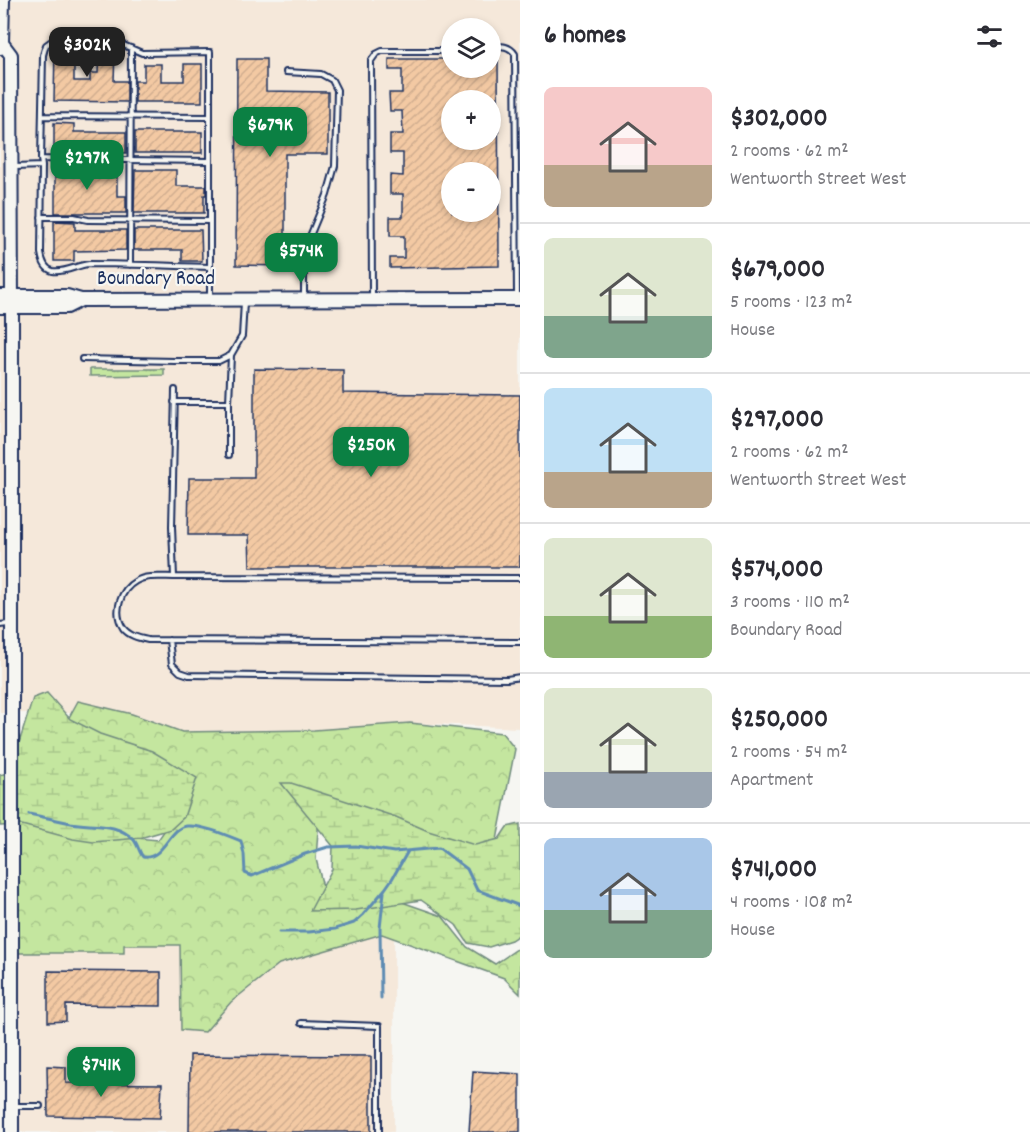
<!DOCTYPE html>
<meta charset="utf-8">
<style>
body{margin:0;font-family:Dekko,sans-serif;background:#f7f7f7;color:#2b2b33;height:100vh;display:flex;flex-direction:column;font-size:22px;white-space:nowrap}
*{box-sizing:border-box;margin:0}
p{font-size:20px;color:#7c7c81}
.icon{flex:none;width:33px;height:33px;fill:none;stroke:currentColor;stroke-width:2;stroke-linecap:round;stroke-linejoin:round}
.map{position:relative;flex:1;overflow:hidden}
.drawer{display:flex;flex-direction:column;background:#fff;width:510px}
.drawer>*{flex:none}
.tools{position:absolute;left:441px;top:18px;display:grid;gap:12px}
.tools a{display:grid;place-items:center;width:60px;height:60px;border-radius:50%;background:#fff;box-shadow:0 3px 9px #0003;font-size:30px}
.price{position:absolute;translate:-50% -51px;padding:0 14px;border-radius:12px;background:#0b8043;color:#fff;font-size:20px;line-height:39px;filter:drop-shadow(0 2px 3px #0008)}
.price::after{content:'';position:absolute;left:50%;top:36px;width:18px;height:14px;margin-left:-9px;background:inherit;clip-path:polygon(0 0,100% 0,50% 100%)}
.price.active{background:#222;color:#fff}
ul{padding:0;list-style:none}
li{display:flex;align-items:center;gap:18px;height:150px;padding:0 24px}
li+li{border-top:2px solid #e1e1e2}
li span{display:grid;place-items:center;flex:none;width:168px;height:120px;border-radius:9px;color:#555}
li>.icon{margin-inline-start:auto}
span .icon{width:72px;height:72px;fill:#fffc;stroke-width:1}
li b{font-size:26px}
h2{display:flex;justify-content:space-between;align-items:center;height:72px;padding:0 24px;font-size:26px}
main{display:flex;flex:1;min-height:0}
.map>svg:first-child{display:block}
.built{fill:#f5e8da;fill-rule:evenodd}
.grass{fill:url(#grass-tufts);stroke:#708a7e;stroke-width:1.5}
.forest{fill:url(#forest-crowns);stroke:#708a7e;stroke-width:1.5}
.wetland{fill:url(#wetland-marsh);stroke:#708a7e;stroke-width:1.5}
.lines{fill:none;stroke-linecap:round;stroke-linejoin:round}
.stream{stroke:#5e8cb3;stroke-width:3}
.building{fill:url(#building-hatch);stroke:#1b2f5e;stroke-width:1.5;fill-rule:evenodd}
.lane-casing{stroke:#1b2f5e;stroke-width:8}
.secondary-casing{stroke:#1b2f5e;stroke-width:16}
.lane{stroke:#f6f6f2;stroke-width:4}
.secondary{stroke:#f6f6f2;stroke-width:12}
.labels{text-anchor:middle;dominant-baseline:central;stroke-width:4.5;stroke-linejoin:round;paint-order:stroke}
.street-label{font-size:21px;fill:#1b2f5e;stroke:#f6f6f2}
</style>
<main>
<div class="map">
<svg width="520" height="1132" viewBox="0 0 520 1132">
<defs>
<pattern id="grass-tufts" width="24" height="20" patternUnits="userSpaceOnUse" patternTransform="scale(1.5)"><rect width="24" height="20" fill="#c4e69f"/><path d="M3 7l-1-3M5 7V3M7 7l1-3M15 17l-1-3M17 17v-4M19 17l1-3" fill="none" stroke="#a8c68b"/></pattern>
<pattern id="forest-crowns" width="20" height="18" patternUnits="userSpaceOnUse" patternTransform="scale(1.5)"><rect width="20" height="18" fill="#c4e69f"/><path d="M2 6a3 3 0 1 1 6 0M12 15a3 3 0 1 1 6 0" fill="none" stroke="#a8c68b"/></pattern>
<pattern id="wetland-marsh" width="20" height="14" patternUnits="userSpaceOnUse" patternTransform="scale(1.5)"><rect width="20" height="14" fill="#c4e69f"/><path d="M1 5h8M5 5V1M11 12h8M15 12V8" fill="none" stroke="#a8c68b"/></pattern>
<pattern id="building-hatch" width="6" height="6" patternUnits="userSpaceOnUse" patternTransform="scale(1.5)"><rect width="6" height="6" fill="#f3c9a3"/><path d="M-1 1l2-2M0 6l6-6M5 7l2-2" fill="none" stroke="#d0ad8f"/></pattern>
</defs>
<rect width="100%" height="100%" fill="#f6f6f2"/>
<filter id="ink" filterUnits="userSpaceOnUse"><feTurbulence type="fractalNoise" baseFrequency=".0167" numOctaves="2"/><feDisplacementMap in="SourceGraphic" scale="12" xChannelSelector="R" yChannelSelector="G"/><feConvolveMatrix kernelMatrix="1 2 1 2 8 2 1 2 1" color-interpolation-filters="sRGB"/></filter>
<g filter="url(#ink)">
<!-- built -->
<path class="built" d="M0 0H520V728L410 723 314 730 182 732 132 714 78 701 71 713H0ZM452 28H490V68H452ZM452 100H490V140H452ZM452 172H490V212H452Z
M382 934 394 938V1132H15L12 953H124V945H180L181 966 205 1032 231 1002 279 964Z"/>
<!-- grass -->
<path class="grass" d="M90 369H164V375L90 376Z"/>
<!-- forest -->
<path class="forest" d="M78 701 132 714 182 732 314 730 410 723 502 733 515 749 497 840 458 850 319 816 316 859 323 887 399 901 442 916 467 947 495 964 520 947V994L504 978 382 934 279 964 231 1002 205 1032 181 1030 180 945H124V953H12V777L115 836 158 840 174 817 61 732Z"/>
<!-- wetland -->
<path class="wetland" d="M47 693 70 719 100 734 152 751 197 778 184 817 171 829 140 838 93 842 73 839 22 825 0 826V775L10 772 33 698Z
M281 783H291L396 817 428 831 475 845 499 839 507 827 520 824V934L511 940 489 947 468 943 456 925 421 900 356 910 310 911 332 869 333 846Z"/>
<g class="lines">
<!-- stream -->
<path class="stream" d="M29 814C43 817 57 820 71 823 92 827 117 822 134 840 138 845 139 852 143 857 164 860 169 827 187 826 203 825 226 835 241 841L244 854 245 873 252 876 305 854 328 847 356 846 394 852 439 848 467 869 477 890 520 906
M279 932H309L335 929 354 923 363 915 385 889 392 879 408 851
M381 998 380 928 384 892"/>
</g>
<!-- building -->
<path class="building" d="M55 47H82V65H74V81H90V73H98L99 48H109L115 51 114 81H127V102L54 101Z
M490 55 498 56 499 266 390 268V258H404V236H390V217H403V194H390V175L403 176V153H390V134H403L402 111H390L389 93H402V70H389V59H452V68H490ZM452 100H490V140H452ZM452 172H490V212H452Z
M237 59H266V91L328 92V154H285V266L236 265Z
M144 64H161V81H184V64H202V102H135V81H144Z
M54 123 74 124V132H126V153L76 152V155H55V152H54Z
M135 132H202V153H135Z
M55 163 76 164V171H117V196H126V213H55Z
M135 170H176V186H206V195H204V213H134Z
M54 221 75 222V230H126V250L74 251V261H54Z
M134 230H201L202 261H182V250H134Z
M254 369 343 370V393L520 395V567H250L249 535H188L189 478H254Z
M48 971 161 972V1006L66 1005V1021L48 1022Z
M190 1055 371 1056V1132H189Z
M47 1066 66 1067V1083L162 1084 160 1118 48 1116Z
M473 1071 520 1074V1132H469Z"/>
<g class="lines">
<defs>
<path id="lane" d="M490 46C501 46 509 45 515 54L517 296
M286 72 321 74 332 80 337 90 335 166 327 195 308 241 304 268V298
M43 116 210 117
M41 159 43 55 46 45 53 40 114 41 142 53 210 52V161
M42 166 41 253C42 260 44 269 53 271 65 273 77 265 89 264 130 264 170 266 210 267
M15 167 42 166 41 159 210 161V298
M41 217H74L88 220 210 221
M130 265 131 48
M372 296 371 61 376 54 382 51H452
M82 359 175 361H219L231 355 242 336 244 302
M175 390 172 527 174 577 520 578
M174 402H229L231 355
M229 402V455
M174 577C162 577 146 575 136 581 120 590 113 612 123 628 129 636 139 638 148 640L520 642
M0 625 8 624
M169 640 172 664 180 672 189 675 507 679 520 677
M301 1023 379 1026V1132
M13 1106H40"/>
<path id="secondary" d="M2 43 11 55 12 307V1132
M0 48 2 43 3 0
M0 296H67L81 300 520 299
M0 307H67L81 300"/>
</defs>
<!-- lane casing -->
<use href="#lane" class="lane-casing"/>
<!-- secondary casing -->
<use href="#secondary" class="secondary-casing"/>
<!-- lane -->
<use href="#lane" class="lane"/>
<!-- secondary -->
<use href="#secondary" class="secondary"/>
</g>
</g>
<g class="labels">
<!-- street labels -->
<g class="street-label">
<text x="156" y="280">Boundary Road</text>
</g>
</g>
</svg>
<div class="tools">
<a><svg class="icon" aria-label="layers" viewBox="0 0 24 24"><path d="M12 4l9 5-9 5-9-5zM3 14l9 5 9-5"/></svg></a>
<a>+</a>
<a>−</a>
</div>
<b class="price active" style="left:87px;top:78px">$302K</b>
<b class="price" style="left:270px;top:158px">$679K</b>
<b class="price" style="left:87px;top:191px">$297K</b>
<b class="price" style="left:301px;top:284px">$574K</b>
<b class="price" style="left:371px;top:478px">$250K</b>
<b class="price" style="left:101px;top:1098px">$741K</b>
</div>
<section class="drawer">
<h2>6 homes<svg class="icon" aria-label="filters" viewBox="0 0 24 24"><path d="M4 7h16M4 17h16"/><circle cx="9" cy="7" r="2"/><circle cx="15" cy="17" r="2"/></svg></h2>
<ul>
<li><span style="background:linear-gradient(#f6c9c9 65%,#b9a48a 0)"><svg class="icon" aria-label="home" viewBox="0 0 24 24"><path d="M3 11l9-7 9 7M6 9v11h12V9"/></svg></span><div><b>$302,000</b><p>2 rooms · 62 m²</p><p>Wentworth Street West</p></div></li>
<li><span style="background:linear-gradient(#dfe7d0 65%,#7fa58c 0)"><svg class="icon" aria-label="home" viewBox="0 0 24 24"><path d="M3 11l9-7 9 7M6 9v11h12V9"/></svg></span><div><b>$679,000</b><p>5 rooms · 123 m²</p><p>House</p></div></li>
<li><span style="background:linear-gradient(#bfe0f5 70%,#b9a48a 0)"><svg class="icon" aria-label="home" viewBox="0 0 24 24"><path d="M3 11l9-7 9 7M6 9v11h12V9"/></svg></span><div><b>$297,000</b><p>2 rooms · 62 m²</p><p>Wentworth Street West</p></div></li>
<li><span style="background:linear-gradient(#dfe7d0 65%,#8fb573 0)"><svg class="icon" aria-label="home" viewBox="0 0 24 24"><path d="M3 11l9-7 9 7M6 9v11h12V9"/></svg></span><div><b>$574,000</b><p>3 rooms · 110 m²</p><p>Boundary Road</p></div></li>
<li><span style="background:linear-gradient(#dfe7d0 70%,#9aa5b1 0)"><svg class="icon" aria-label="home" viewBox="0 0 24 24"><path d="M3 11l9-7 9 7M6 9v11h12V9"/></svg></span><div><b>$250,000</b><p>2 rooms · 54 m²</p><p>Apartment</p></div></li>
<li><span style="background:linear-gradient(#a9c7e8 60%,#7fa58c 0)"><svg class="icon" aria-label="home" viewBox="0 0 24 24"><path d="M3 11l9-7 9 7M6 9v11h12V9"/></svg></span><div><b>$741,000</b><p>4 rooms · 108 m²</p><p>House</p></div></li>
</ul>
</section>
</main>
